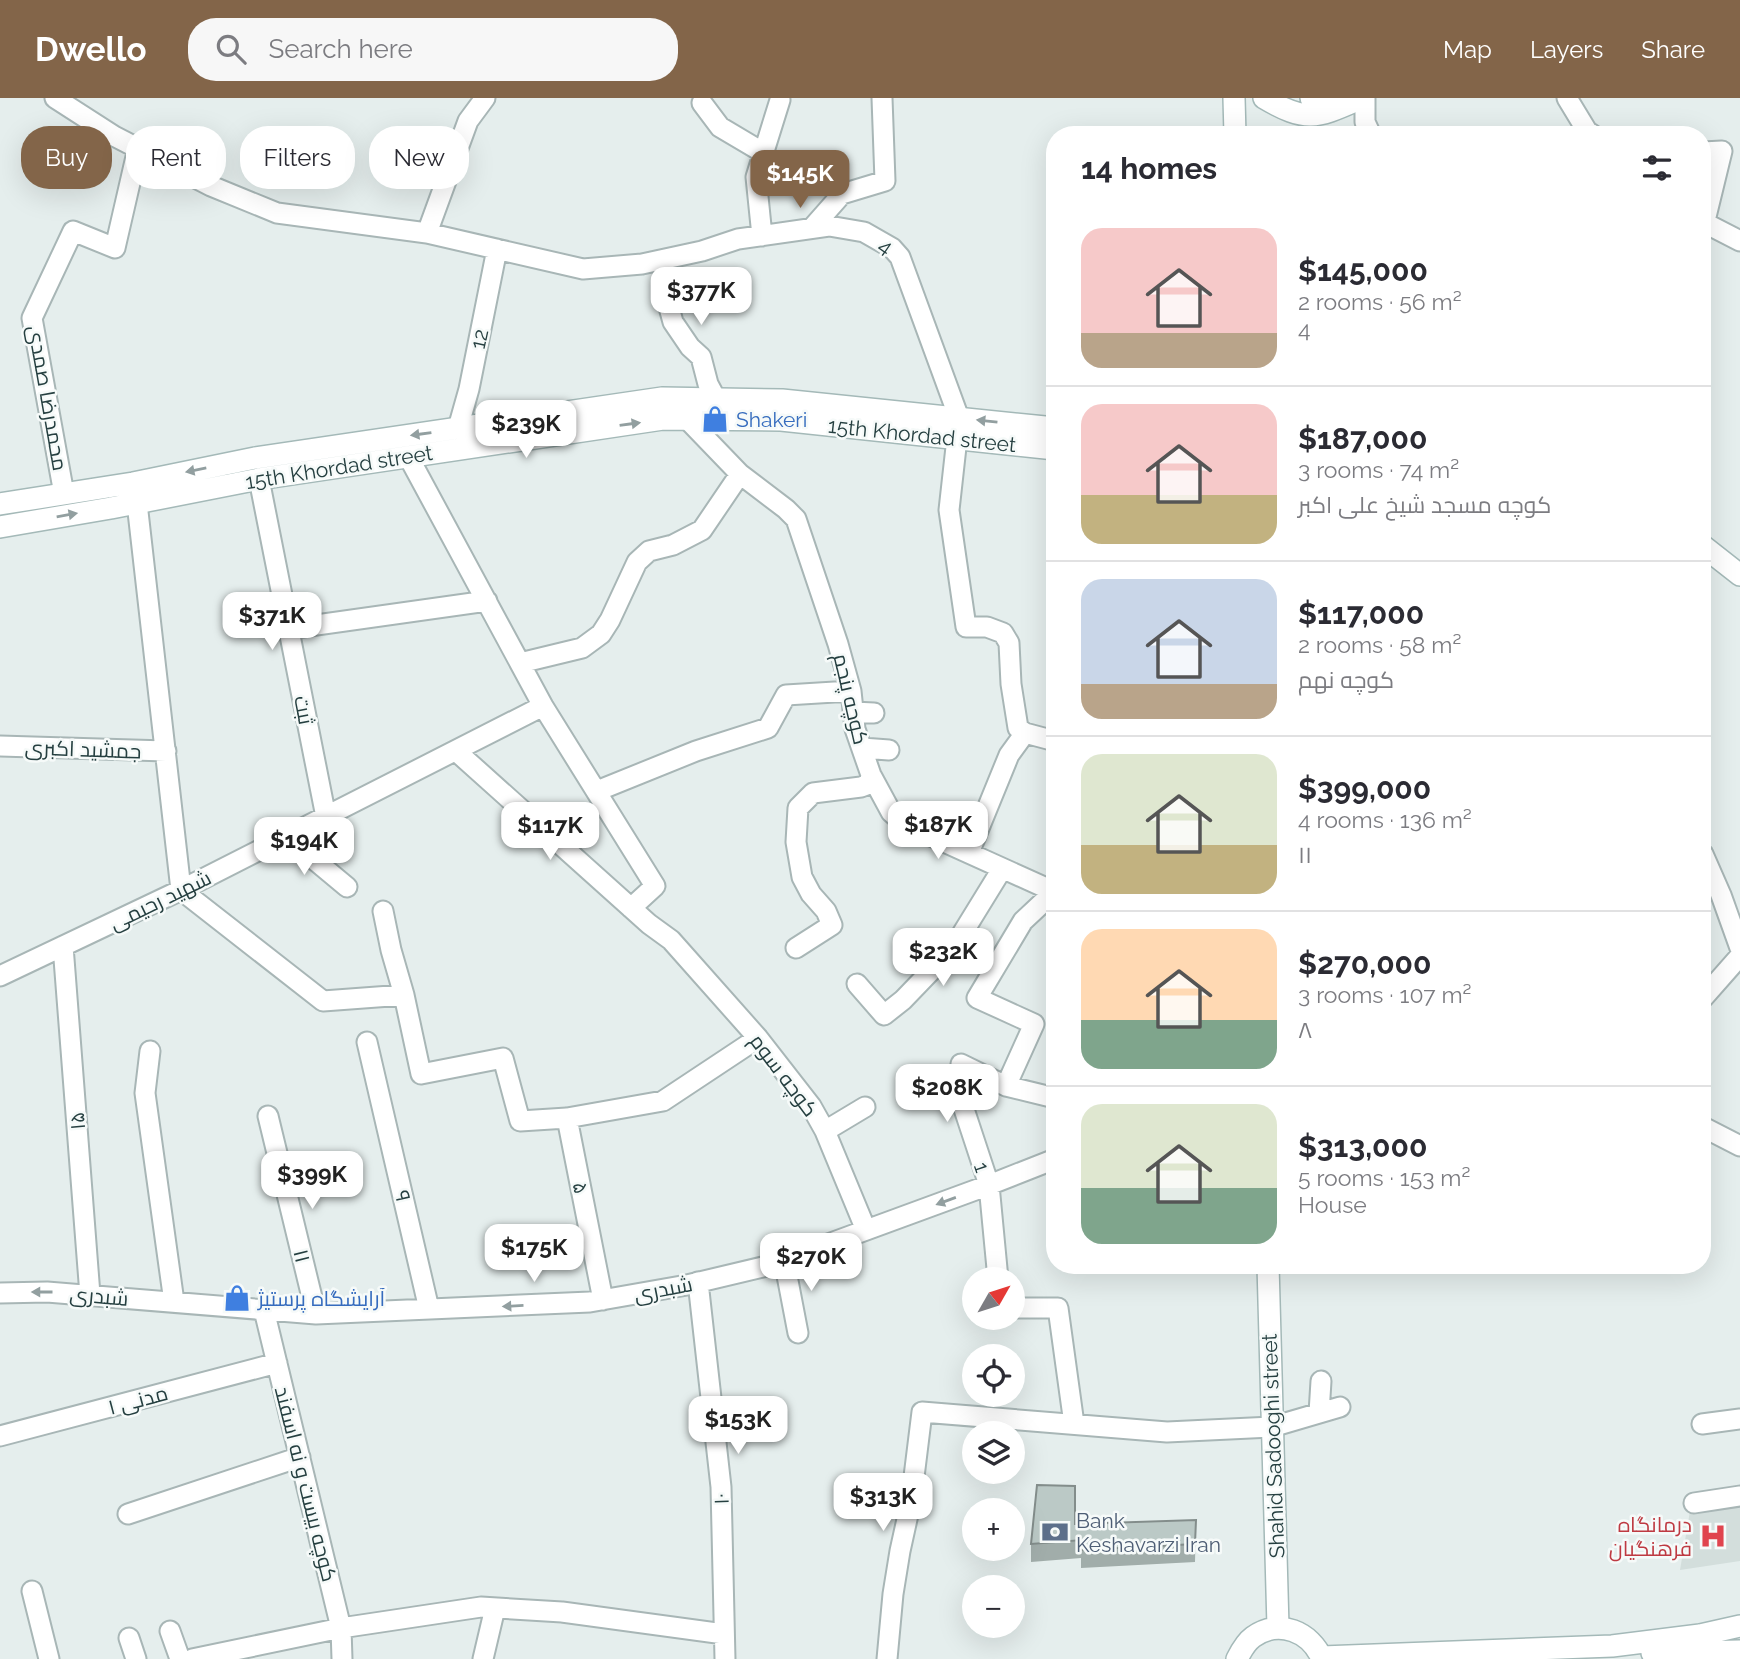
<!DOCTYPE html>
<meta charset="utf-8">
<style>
body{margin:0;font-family:Raleway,Cairo,sans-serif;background:#f7f7f7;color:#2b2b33;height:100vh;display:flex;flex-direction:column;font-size:26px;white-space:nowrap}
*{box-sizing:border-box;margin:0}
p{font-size:23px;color:#7c7c81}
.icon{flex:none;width:38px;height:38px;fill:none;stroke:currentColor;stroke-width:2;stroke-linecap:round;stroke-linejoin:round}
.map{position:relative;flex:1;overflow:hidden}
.sheet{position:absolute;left:1046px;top:28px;width:665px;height:1148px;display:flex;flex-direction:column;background:#fff;border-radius:28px;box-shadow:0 7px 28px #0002}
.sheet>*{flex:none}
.guide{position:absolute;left:21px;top:28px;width:665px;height:63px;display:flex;gap:14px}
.needle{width:46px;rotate:51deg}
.buttons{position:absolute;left:962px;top:1169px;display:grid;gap:14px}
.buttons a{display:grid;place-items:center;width:63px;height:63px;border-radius:50%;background:#fff;box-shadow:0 7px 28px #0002;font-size:35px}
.price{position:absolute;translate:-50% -60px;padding:0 16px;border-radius:14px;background:#fff;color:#222;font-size:23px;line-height:46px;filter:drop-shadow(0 2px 4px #0008)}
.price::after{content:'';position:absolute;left:50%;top:42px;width:21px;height:16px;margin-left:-10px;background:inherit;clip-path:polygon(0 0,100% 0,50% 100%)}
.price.active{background:#836549;color:#fff}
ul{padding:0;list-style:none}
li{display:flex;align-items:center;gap:21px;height:175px;padding:0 35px}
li+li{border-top:2px solid #e1e1e2}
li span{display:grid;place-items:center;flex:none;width:196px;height:140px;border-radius:21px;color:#555}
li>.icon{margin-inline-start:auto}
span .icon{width:84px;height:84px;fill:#fffc;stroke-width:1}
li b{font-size:30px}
h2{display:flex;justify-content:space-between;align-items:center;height:84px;padding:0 35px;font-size:30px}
.chip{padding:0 24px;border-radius:28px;background:#fff;box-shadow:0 7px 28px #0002;font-size:24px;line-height:63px}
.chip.active{background:#836549;color:#fff}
header{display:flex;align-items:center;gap:42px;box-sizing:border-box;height:98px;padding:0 35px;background:#836549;color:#fff}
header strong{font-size:33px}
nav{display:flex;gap:38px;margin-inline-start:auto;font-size:24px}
.search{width:490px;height:63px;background:#f7f7f7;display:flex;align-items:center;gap:18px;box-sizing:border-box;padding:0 24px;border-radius:28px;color:#7c7c81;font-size:26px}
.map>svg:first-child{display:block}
.built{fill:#d3dedc}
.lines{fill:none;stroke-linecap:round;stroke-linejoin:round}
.street-casing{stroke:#a8b6b6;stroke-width:23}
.secondary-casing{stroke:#a4b9b8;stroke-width:24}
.street{stroke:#fff;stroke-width:19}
.secondary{stroke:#fff;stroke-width:21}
.wall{fill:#a1adaa}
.building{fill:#bbc9c6;stroke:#838d8b;stroke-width:2}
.oneway{fill:#929fa0}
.labels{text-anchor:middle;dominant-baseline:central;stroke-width:5;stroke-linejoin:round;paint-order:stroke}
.street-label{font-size:21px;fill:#253f40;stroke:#f6faf9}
.shop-label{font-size:21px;fill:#366cbe;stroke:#f6faf9;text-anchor:start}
.service-label{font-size:21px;fill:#4e5e75;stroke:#f6faf9;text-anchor:start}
.health-label{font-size:21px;fill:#be3a42;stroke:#f6faf9;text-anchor:end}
</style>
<header>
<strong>Dwello</strong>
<div class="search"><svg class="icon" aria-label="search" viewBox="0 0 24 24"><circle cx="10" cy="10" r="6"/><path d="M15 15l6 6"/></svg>Search here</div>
<nav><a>Map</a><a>Layers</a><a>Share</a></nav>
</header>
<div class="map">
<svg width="1740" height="1561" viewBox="0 0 1740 1561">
<rect width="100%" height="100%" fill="#e5eeed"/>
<!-- built -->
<path class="built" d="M1740 1405V1463L1680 1472 1690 1413Z"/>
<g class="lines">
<defs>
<path id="street" d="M55 0 114 38 211 88 277 115 427 135 468 23 485 0
M1365 0V24L1371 37
M1567 0 1587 33 1593 37
M702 5 720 29 764 55
M1703 54 1722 53 1703 131
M1705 125 1740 143
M812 130 842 96 885 83 882 0
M427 135 583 171 642 166 702 153 738 141 829 128 864 134 892 150 900 159 959 320
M762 138 756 79 780 2
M667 161 668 183 667 202 673 224 690 249 701 259 708 286 716 301
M687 321 740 376 786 411 796 421 838 546 851 593 855 631 871 677 869 686 861 689 813 695 798 710 796 744 802 779 811 796 826 813 832 827 796 850
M458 330 469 291 497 151
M957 340 949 412 966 529H987L1003 535 1009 545 1011 586 1018 630 1025 635 1055 643
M408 358 543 608 655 788 631 810
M259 381 326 719
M64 396 32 220 73 133 115 150 138 50
M137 405 181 792 323 903 404 897
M288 531 487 503
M520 565 582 550 601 536 610 522 637 464 649 453 673 447 702 432 740 376
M853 614 874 615
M0 648 166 653
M862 650 889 652
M456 653 649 826 671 842 758 940 811 1008 825 1033 866 1132
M871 677 891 714 899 721 920 733 1055 794
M597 693 696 653 768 630 786 597 851 593
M287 739 347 789
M969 755 1009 657 1025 635
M1703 756 1721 797 1740 850
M383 813 391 852 404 897 421 976 503 960 520 1023 567 1020 663 1003 758 940
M63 848 90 1197
M0 878 181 792 543 608
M857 886 884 917 903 902 954 849 1002 771
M1703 900 1740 858
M367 944 429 1211
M150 953 145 995 174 1204
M961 966 1006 988 1051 999
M984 978 962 1005 989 1087 998 1181
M1006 988 1034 926 977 900 1023 823 1054 794
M268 1018 316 1216
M567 1020 603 1202
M1703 1029 1740 1048
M825 1033 865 1009
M784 1162 798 1235
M698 1184 721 1389 725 1561
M0 1195 47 1194 316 1216 590 1204 687 1187 771 1167 989 1087 1055 1061
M1013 1210H1058L1074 1326
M264 1212 341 1530 342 1561
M1319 1315 1321 1283
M1702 1326 1740 1321
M0 1338 277 1265
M1694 1405 1740 1398
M128 1416 300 1359
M32 1493 49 1561
M170 1533 180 1561
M129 1540 136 1561
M192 1561 341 1530 481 1509 562 1514 724 1536
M483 1561 495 1510
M887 1561 893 1496 900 1453 911 1403 922 1314 1167 1334 1272 1329 1340 1309"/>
<path id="secondary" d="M1234 0 1235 37
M1264 0C1308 26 1318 19 1362 0
M1311 0H1343
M0 406 133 385 255 360 662 300 782 302 1055 330
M0 429 111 410 259 381 663 321 781 322 1055 351
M1703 448 1740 477
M1268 1167 1278 1529
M1652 1555 1740 1553
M1322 1559 1612 1548 1700 1537 1740 1528
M1237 1561C1241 1553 1246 1544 1253 1539 1279 1520 1311 1534 1322 1561"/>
</defs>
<!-- street casing -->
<use href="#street" class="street-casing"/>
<!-- secondary casing -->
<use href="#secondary" class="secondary-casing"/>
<!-- street -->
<use href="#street" class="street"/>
<!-- secondary -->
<use href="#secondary" class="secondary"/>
</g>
<!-- wall -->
<path class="wall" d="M1196 1422 1195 1464 1081 1470V1460L1031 1464V1446L1075 1426Z"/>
<!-- building -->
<path class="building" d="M1037 1387 1075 1388V1426L1196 1422 1195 1446 1081 1452 1082 1442 1031 1446Z"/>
<!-- one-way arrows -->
<defs><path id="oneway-solid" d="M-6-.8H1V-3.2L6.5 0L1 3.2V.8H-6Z" transform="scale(1.75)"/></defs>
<g class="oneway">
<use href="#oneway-solid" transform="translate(987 323) rotate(-174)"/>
<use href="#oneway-solid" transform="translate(630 326) rotate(-8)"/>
<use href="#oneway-solid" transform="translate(421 336) rotate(172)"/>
<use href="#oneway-solid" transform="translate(196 372) rotate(169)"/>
<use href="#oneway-solid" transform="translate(67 417) rotate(-10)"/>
<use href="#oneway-solid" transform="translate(946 1103) rotate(160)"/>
<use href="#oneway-solid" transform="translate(42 1194) rotate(-180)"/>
<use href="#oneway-solid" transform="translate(513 1208) rotate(177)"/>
</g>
<!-- icons -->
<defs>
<symbol id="shop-bare" viewBox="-9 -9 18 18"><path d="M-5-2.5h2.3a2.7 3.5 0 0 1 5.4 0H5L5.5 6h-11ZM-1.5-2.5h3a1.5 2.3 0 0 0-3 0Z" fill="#3f7fe0" stroke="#f6faf9" stroke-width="2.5" paint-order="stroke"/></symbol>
<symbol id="bank-bare" viewBox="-9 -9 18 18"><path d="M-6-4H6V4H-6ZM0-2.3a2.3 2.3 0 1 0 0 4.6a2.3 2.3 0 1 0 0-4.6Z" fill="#5c6f8a" stroke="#f6faf9" stroke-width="2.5" paint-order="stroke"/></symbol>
<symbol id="hospital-bare" viewBox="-9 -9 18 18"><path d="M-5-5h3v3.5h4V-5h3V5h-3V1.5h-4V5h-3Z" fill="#e0444e" stroke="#f6faf9" stroke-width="2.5" paint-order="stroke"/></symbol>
</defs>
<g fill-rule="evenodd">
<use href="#shop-bare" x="696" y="302" width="38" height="38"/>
<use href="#shop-bare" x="218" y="1181" width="38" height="38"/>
<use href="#bank-bare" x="1036" y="1415" width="38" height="38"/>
<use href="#hospital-bare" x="1694" y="1419" width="38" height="38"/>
</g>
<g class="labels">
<!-- street labels -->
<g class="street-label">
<text transform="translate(886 148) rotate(35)">4</text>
<text transform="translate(479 241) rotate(-78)">12</text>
<text transform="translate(48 300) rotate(80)">محمدرضا صمدی</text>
<text transform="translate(922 337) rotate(6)">15th Khordad street</text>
<text transform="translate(339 369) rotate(-9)">15th Khordad street</text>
<text transform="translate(851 601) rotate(77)">کوچه پنجم</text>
<text transform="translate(304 612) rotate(79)">ثبت</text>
<text transform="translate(83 651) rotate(2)">جمشید اکبری</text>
<text transform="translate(160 802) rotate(-26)">شهید رحیمی</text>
<text transform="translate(784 977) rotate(53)">کوچه سوم</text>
<text transform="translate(77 1023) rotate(-95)">۱۵</text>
<text transform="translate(982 1069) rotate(71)">1</text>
<text transform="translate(581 1090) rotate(79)">۵</text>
<text transform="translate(403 1098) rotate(77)">۹</text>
<text transform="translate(302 1158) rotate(76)">۱۱</text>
<text transform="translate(663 1191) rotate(-11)">شبدری</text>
<text transform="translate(99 1198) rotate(5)">شبدری</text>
<text transform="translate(138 1302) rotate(-15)">مدنی ۱</text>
<text transform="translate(1273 1348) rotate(-92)">Shahid Sadooghi street</text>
<text transform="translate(306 1386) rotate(76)">کوچه بیست و نه اسفند</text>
<text transform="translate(721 1401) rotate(-92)">۱۰</text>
</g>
<!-- shop labels -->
<g class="shop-label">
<text x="736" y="321">Shakeri</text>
<text x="258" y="1200">آرایشگاه پرستیژ</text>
</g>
<!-- service labels -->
<g class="service-label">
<text x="1076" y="1422">Bank<tspan x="1076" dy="24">Keshavarzi Iran</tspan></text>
</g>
<!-- health labels -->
<g class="health-label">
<text x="1692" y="1426">درمانگاه<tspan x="1692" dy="24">فرهنگیان</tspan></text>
</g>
</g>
</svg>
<div class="buttons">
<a><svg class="needle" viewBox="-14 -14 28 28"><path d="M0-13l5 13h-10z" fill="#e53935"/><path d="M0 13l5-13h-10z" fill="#7c7c81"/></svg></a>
<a><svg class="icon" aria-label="locate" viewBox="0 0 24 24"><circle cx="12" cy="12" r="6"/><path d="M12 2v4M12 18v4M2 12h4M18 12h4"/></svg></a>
<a><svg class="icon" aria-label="layers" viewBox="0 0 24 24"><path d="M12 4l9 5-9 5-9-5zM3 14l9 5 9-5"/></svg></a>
<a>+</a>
<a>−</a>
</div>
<b class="price active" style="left:800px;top:112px">$145K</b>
<b class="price" style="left:701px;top:229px">$377K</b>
<b class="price" style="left:526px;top:362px">$239K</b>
<b class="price" style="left:272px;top:554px">$371K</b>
<b class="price" style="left:938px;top:763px">$187K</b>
<b class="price" style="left:550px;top:764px">$117K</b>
<b class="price" style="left:304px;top:779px">$194K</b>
<b class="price" style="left:943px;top:890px">$232K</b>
<b class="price" style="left:947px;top:1026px">$208K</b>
<b class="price" style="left:312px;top:1113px">$399K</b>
<b class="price" style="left:534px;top:1186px">$175K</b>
<b class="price" style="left:811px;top:1195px">$270K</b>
<b class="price" style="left:738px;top:1358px">$153K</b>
<b class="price" style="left:883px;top:1435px">$313K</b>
<div class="guide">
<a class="chip active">Buy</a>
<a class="chip">Rent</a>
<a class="chip">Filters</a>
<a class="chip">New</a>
</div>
<section class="sheet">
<h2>14 homes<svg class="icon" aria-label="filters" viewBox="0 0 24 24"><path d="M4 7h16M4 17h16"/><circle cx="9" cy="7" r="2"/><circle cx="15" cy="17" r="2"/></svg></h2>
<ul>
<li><span style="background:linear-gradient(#f6c9c9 75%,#b9a48a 0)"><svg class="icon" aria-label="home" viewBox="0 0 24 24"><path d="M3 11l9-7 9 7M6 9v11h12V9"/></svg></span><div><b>$145,000</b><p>2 rooms · 56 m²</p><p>4</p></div></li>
<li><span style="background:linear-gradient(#f6c9c9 65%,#c2b280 0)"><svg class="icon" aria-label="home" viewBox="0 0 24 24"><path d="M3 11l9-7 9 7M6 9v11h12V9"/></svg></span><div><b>$187,000</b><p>3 rooms · 74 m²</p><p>کوچه مسجد شیخ علی اکبر</p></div></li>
<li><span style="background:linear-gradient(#c9d6e8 75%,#b9a48a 0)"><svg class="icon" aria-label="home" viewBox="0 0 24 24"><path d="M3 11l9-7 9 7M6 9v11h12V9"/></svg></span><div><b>$117,000</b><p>2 rooms · 58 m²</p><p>کوچه نهم</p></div></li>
<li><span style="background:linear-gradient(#dfe7d0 65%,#c2b280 0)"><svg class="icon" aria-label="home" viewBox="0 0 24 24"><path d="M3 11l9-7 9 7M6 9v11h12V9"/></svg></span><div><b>$399,000</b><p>4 rooms · 136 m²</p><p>۱۱</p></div></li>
<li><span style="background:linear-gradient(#ffd9b3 65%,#7fa58c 0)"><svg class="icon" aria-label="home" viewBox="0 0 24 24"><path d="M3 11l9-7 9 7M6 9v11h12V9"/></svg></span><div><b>$270,000</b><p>3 rooms · 107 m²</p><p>۸</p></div></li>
<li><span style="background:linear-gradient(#dfe7d0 60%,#7fa58c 0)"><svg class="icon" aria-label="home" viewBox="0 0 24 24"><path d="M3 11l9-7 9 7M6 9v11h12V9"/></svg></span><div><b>$313,000</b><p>5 rooms · 153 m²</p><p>House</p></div></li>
</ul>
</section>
</div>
